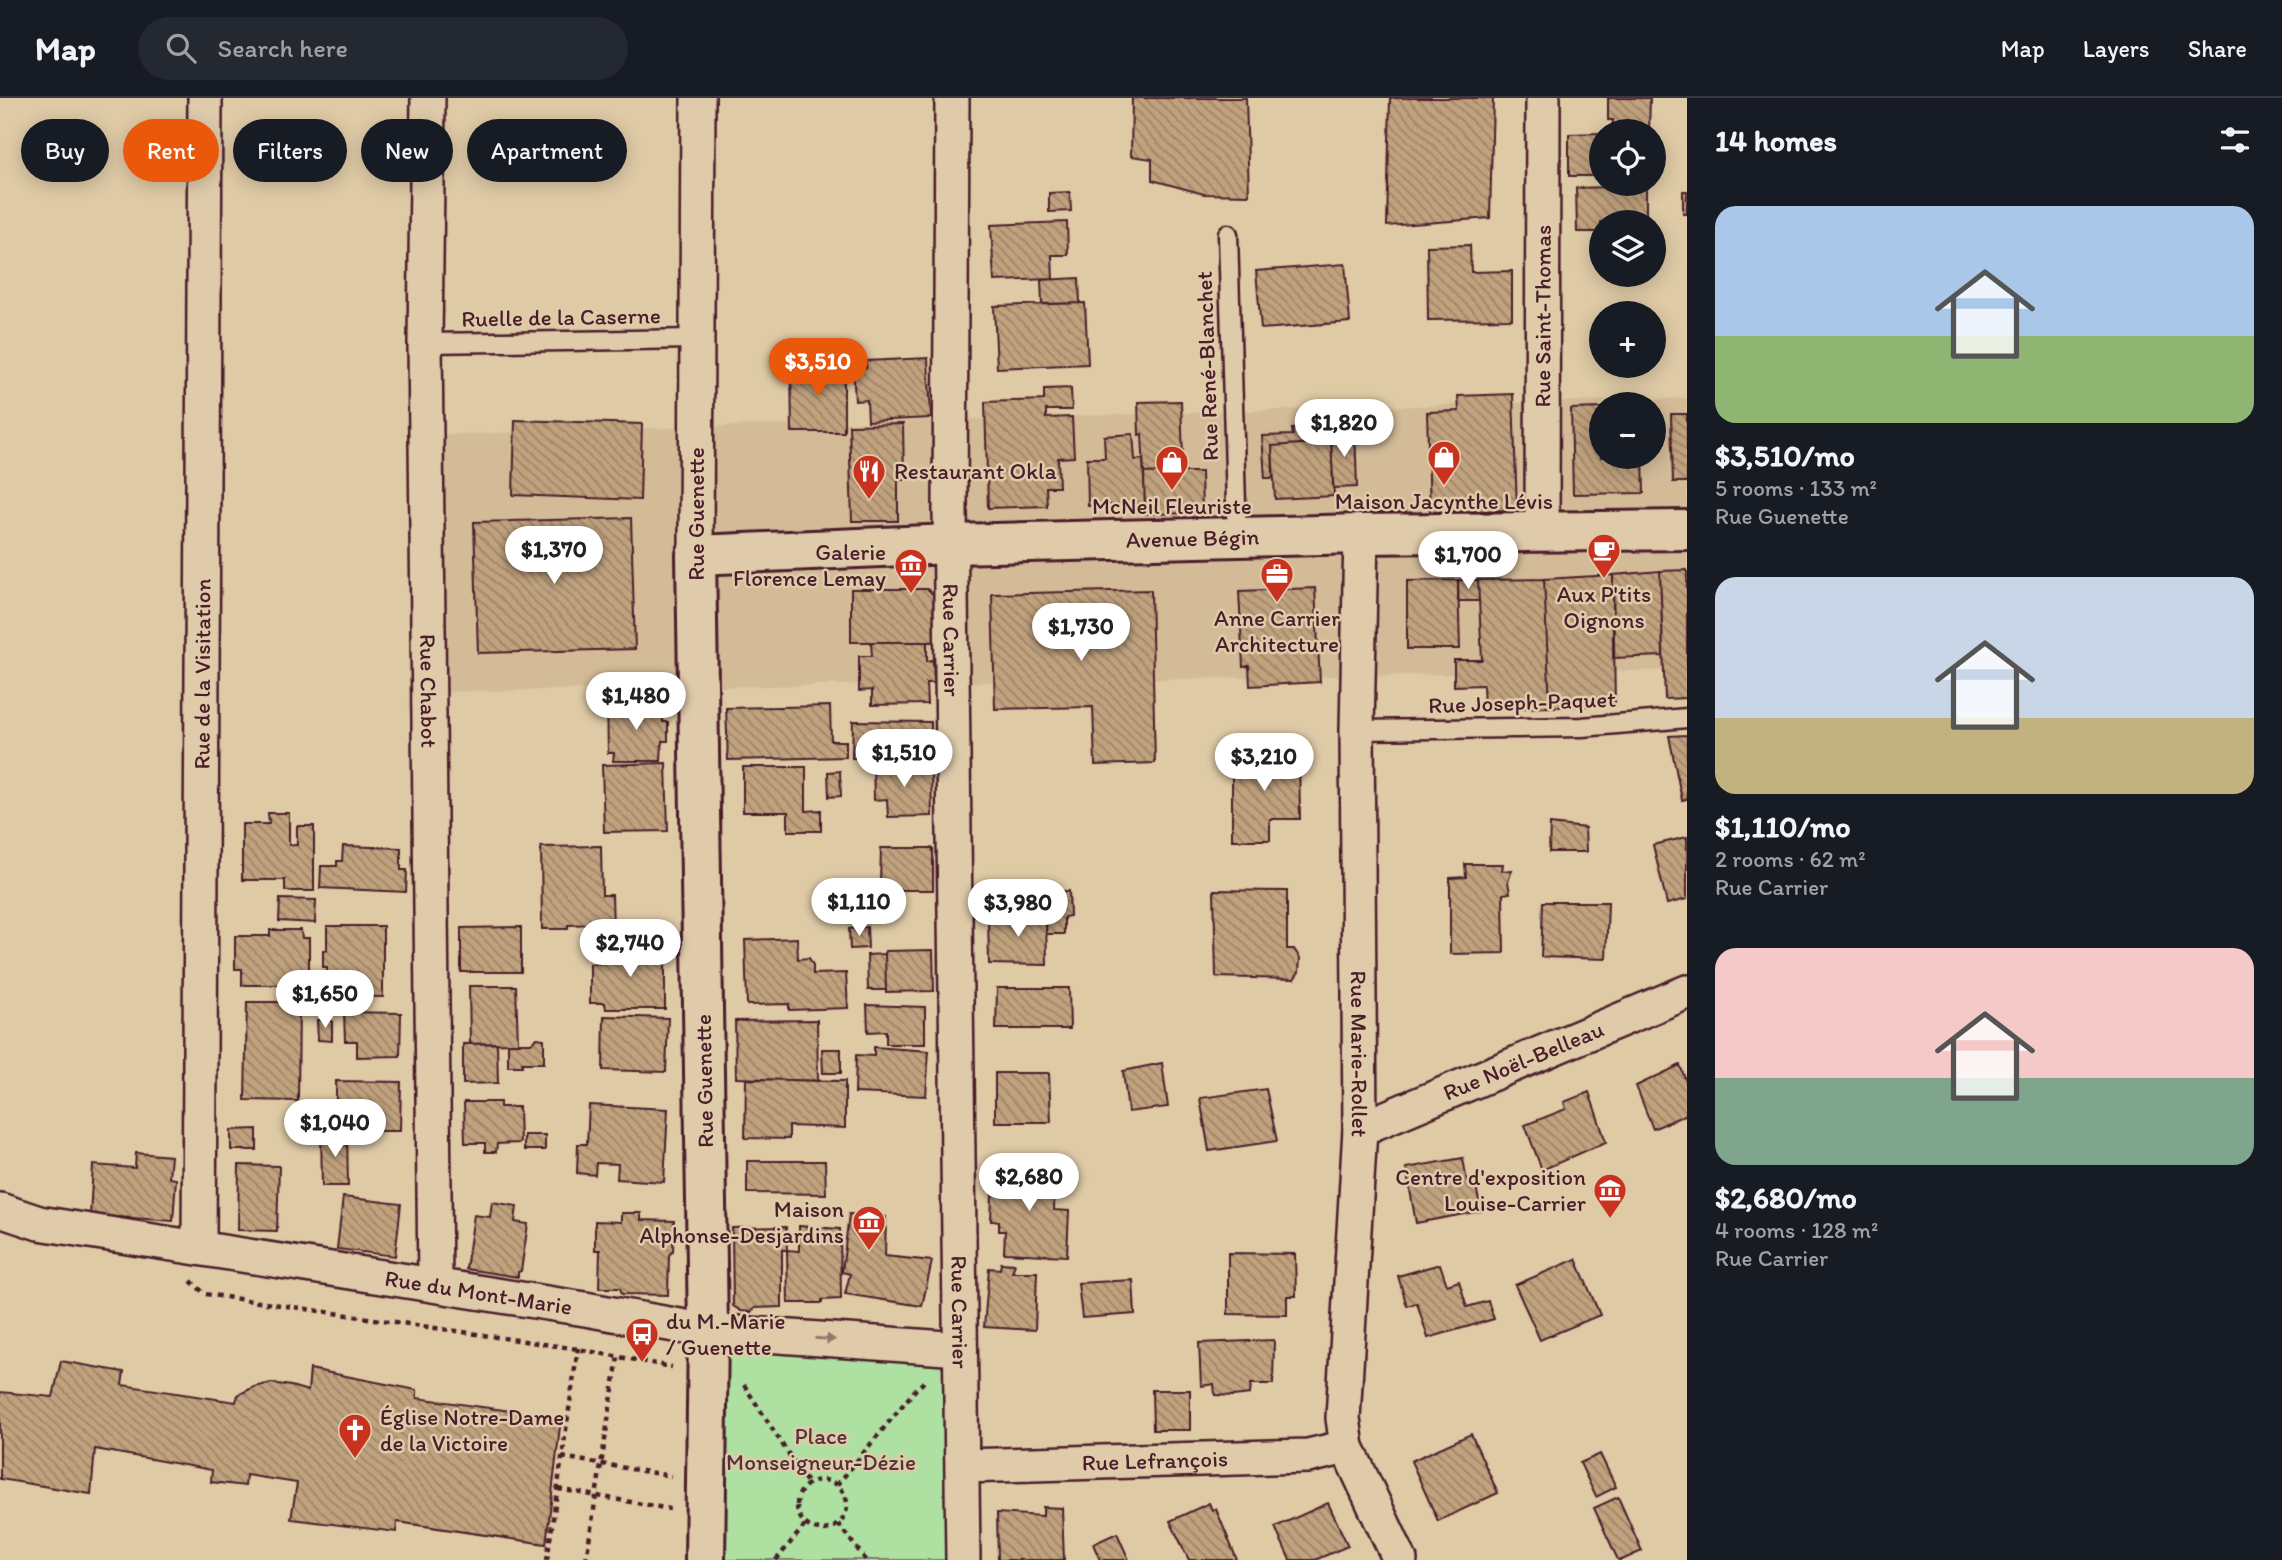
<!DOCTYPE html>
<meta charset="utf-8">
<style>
body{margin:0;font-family:Itim,sans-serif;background:#242831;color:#f1f3f6;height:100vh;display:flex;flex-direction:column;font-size:26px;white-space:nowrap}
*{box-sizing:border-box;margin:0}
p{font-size:23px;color:#9ea1a6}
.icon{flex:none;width:38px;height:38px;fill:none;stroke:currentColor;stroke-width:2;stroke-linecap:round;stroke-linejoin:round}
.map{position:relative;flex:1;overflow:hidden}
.side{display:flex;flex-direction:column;background:#171b24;width:595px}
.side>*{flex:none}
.banner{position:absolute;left:21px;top:21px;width:665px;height:63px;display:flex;gap:14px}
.buttons{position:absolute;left:1589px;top:21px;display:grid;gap:14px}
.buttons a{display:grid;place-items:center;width:77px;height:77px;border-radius:50%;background:#171b24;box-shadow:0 4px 18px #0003;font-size:35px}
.price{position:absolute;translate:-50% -60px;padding:0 16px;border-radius:24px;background:#fff;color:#222;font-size:23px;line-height:46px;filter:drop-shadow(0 2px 4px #0008)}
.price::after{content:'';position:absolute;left:50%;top:42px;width:21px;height:16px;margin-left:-10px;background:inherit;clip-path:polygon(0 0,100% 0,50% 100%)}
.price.current{background:#ea580c;color:#fff}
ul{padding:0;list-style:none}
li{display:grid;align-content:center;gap:14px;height:371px;padding:0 28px}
li span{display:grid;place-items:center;height:217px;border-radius:21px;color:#555}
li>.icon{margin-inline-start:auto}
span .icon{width:126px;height:126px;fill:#fffc;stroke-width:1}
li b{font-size:30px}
h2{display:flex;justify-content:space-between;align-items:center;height:84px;padding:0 28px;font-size:30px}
.pill{padding:0 24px;border-radius:32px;background:#171b24;box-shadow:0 4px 18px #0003;font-size:24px;line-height:63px}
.pill.current{background:#ea580c;color:#fff}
header{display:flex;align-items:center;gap:42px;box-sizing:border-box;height:98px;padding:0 35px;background:#171b24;border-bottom:2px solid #363941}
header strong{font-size:33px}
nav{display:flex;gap:38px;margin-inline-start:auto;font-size:24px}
.search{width:490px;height:63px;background:#242831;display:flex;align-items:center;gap:18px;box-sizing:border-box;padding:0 24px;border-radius:38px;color:#9ea1a6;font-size:26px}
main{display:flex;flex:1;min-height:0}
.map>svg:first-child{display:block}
.built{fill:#d3bb98;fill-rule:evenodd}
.green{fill:#ade0a1;stroke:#7c8066;stroke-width:2}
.building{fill:url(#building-back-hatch);stroke:#4a1f2b;stroke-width:2}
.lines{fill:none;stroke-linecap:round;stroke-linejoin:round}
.lane-casing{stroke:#4a1f2b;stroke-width:23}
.street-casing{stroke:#4a1f2b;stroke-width:38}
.secondary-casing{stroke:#4a1f2b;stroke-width:44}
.path{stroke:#4a1f2b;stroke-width:4.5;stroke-dasharray:5 5;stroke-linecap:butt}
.lane{stroke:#dfcbaa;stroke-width:18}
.street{stroke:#dfcbaa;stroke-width:33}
.secondary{stroke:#dfcbaa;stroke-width:38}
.oneway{fill:#94756a}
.labels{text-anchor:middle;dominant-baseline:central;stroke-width:5;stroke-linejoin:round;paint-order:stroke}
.street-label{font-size:23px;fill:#4a1f2b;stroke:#dfcbaa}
.poi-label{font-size:23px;fill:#4a1f2b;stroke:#dfcbaa}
.park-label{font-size:23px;fill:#543237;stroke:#dfcbaa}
</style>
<header>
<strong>Map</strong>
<div class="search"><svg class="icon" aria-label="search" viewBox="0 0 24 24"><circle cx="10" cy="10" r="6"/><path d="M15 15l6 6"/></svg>Search here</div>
<nav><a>Map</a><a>Layers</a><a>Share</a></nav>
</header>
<main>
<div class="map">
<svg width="1687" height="1462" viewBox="0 0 1687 1462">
<defs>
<pattern id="building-back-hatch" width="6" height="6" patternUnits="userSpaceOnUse" patternTransform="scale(1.75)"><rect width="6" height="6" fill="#c0a27e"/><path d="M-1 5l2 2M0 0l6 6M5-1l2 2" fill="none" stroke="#9e8367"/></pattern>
</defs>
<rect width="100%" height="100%" fill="#dfcaa6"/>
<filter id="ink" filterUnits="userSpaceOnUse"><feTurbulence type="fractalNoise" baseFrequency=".0143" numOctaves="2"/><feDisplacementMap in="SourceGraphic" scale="14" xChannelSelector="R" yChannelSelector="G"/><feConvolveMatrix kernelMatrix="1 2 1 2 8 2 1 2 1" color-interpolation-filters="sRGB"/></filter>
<g filter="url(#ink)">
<!-- built -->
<path class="built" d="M1687 300V572L428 594 426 337ZM1601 306H1654V359H1601Z"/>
<!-- green -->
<path class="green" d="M708 1233 960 1251 962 1462H705Z"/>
<!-- building -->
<path class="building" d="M1132 0H1246L1249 97 1204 96 1152 82V61L1131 58Z
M1390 0H1493L1490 120 1387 128Z
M1608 0H1650L1649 33H1612L1613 22H1608Z
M1601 35V78H1569V36Z
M1646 88V124H1601V134H1577L1576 90Z
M1683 93H1687V116H1683Z
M1070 94 1071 113 1049 114V95Z
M1067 124 1068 157H1052L1053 181 994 183 991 127Z
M1470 147 1471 174 1512 173V221L1428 222 1427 148Z
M1345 166 1350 224 1261 231 1256 173Z
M1079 180 1080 205 1042 206 1041 182Z
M1085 205 1088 266 997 270 994 208Z
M928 260 931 320 868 323 867 302 855 303 853 271 866 270V263Z
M791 267H844V334H792Z
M1071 290 1072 312H1046V320L1072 319 1074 359 1058 360 1059 389H1046L1047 408 988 410 985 304 1044 302V291Z
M1513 296 1517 412 1430 414 1427 314 1459 313 1458 298Z
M1181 303 1183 360H1166L1167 374 1144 375 1142 336 1139 337 1138 304Z
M1601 310V359H1643L1644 395 1573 396 1571 311Z
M1671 316H1687V384H1673Z
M515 322 642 326 640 402 513 397Z
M903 326 904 382H898V423H852L849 327Z
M1313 330 1314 345 1272 348 1273 380H1265L1262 338 1293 337 1292 331Z
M1355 331 1357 389 1333 390 1331 332Z
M1133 336 1135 362 1143 361 1145 406 1088 408 1087 360H1105L1104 338Z
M1331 344 1334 398 1275 401 1272 348Z
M1167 374H1201L1202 415 1145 416 1144 375Z
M631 420 635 551 478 555 474 424Z
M1687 472V600L1665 601 1660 473Z
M1660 473 1663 558 1613 560V477Z
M1613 477 1615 607 1550 609 1544 481Z
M1544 481 1550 609 1484 611 1483 587 1454 588V562H1482L1478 482Z
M1458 482 1460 551H1407V483Z
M1458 482H1478L1479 503H1458Z
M1315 490 1320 584 1250 588 1249 568 1243 569 1239 493Z
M851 491H927L935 498 936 544H851Z
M1151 492 1155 665 1095 667 1093 609 995 611 992 496Z
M871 544H927V563L933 562 934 585H926L927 606 872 607V592L859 593V558H872Z
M663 605V624H668V643H662L661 663H613L614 655H608L607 606Z
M830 608 831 643H846V659L728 662 726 610Z
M853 623 931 624V661L852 660Z
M1687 637V701L1682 702 1669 638Z
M1299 655 1300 721H1270V742H1232V656Z
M666 665 668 733 604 734 602 667Z
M873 666H912L913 670H931L932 718 888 719 887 701 874 702Z
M743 669H806V713L821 712V733H788V714H743Z
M840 673 841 698 829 699 828 674Z
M268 715H289V747H297V728H314V793H285V782H242V726H269Z
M1550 726 1585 730 1586 754H1549Z
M1687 739V801L1667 806 1653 747Z
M343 748 401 750V772H407L406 794 320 790 321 768H337V763H342Z
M601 748 602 797H612L613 830 597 831 596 826 568 827V831H542L541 749Z
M881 750H933V792H891L892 785H880Z
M1465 766H1503L1502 773 1512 772 1508 784 1510 795 1503 796 1504 855 1450 856V780L1466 779Z
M1214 792 1287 793V851H1294L1300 860 1299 874 1294 881 1216 879Z
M1069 793 1070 818 1064 819V836H1046V816H1035V794Z
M280 801 316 802 315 825 279 823Z
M1543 804H1608L1606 861 1541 859Z
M1001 815 1046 816 1047 867 989 866 988 817Z
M327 828H383V899L327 898V869H323V852H327Z
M521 829V874H461V830Z
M867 829 868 850 850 851 849 831Z
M270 832H301L302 840H309V887H242V871H235V838H270Z
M797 840 798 861 809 860 813 867V876L846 875 848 910 789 912V906L747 907 745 842Z
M604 849H665V911H606L605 905H590V866L605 865Z
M933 852 934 893 886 894 885 853Z
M885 856 886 892H868L867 857Z
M469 888H516L518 945 470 946Z
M997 890H1069L1070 931H996Z
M247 904H299L298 1003 245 1002Z
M867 907 925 909V946H886V933L868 934Z
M344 914 401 915 400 958 357 959V943H345Z
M604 918 668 920 666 974 603 972Z
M317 922 332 923V943L318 942Z
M817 922 818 983 736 980 735 923Z
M537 940 544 941V965H522V968H508V945H531Z
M497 945 498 985 463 986V946Z
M874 949 929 953 926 998 855 995 856 957 874 958Z
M822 951H841V975H823Z
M1162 965 1168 1009 1128 1014 1123 973Z
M1680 967 1687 986V1016L1653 1031 1636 988Z
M995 975H1049L1051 1024H995Z
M746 981 845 983V1030L789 1028V1041L745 1040Z
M336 983 401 984 400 1033H336Z
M1266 991 1277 1043 1209 1053 1200 1000Z
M1589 994 1606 1044 1542 1072 1525 1027 1566 1011 1564 1004Z
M464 1004H500V1009H519L520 1045 497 1046 496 1054H485V1045H465Z
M589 1007 668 1011 664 1084 617 1081 618 1066 596 1065 595 1077 577 1075 578 1046H587Z
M296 1009H318V1040H296Z
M257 1031V1052H231V1032Z
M347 1033 348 1088H322L321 1034Z
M524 1037H545V1052H524Z
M136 1055 171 1058 169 1080 176 1081 173 1123 90 1117 93 1067 135 1070Z
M1463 1060 1467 1084 1475 1083 1481 1113 1416 1125 1406 1070Z
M747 1063H825L826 1096 747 1095Z
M239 1067 279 1068 277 1133 238 1132Z
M993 1071 1049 1073 1048 1084H1055L1054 1112 1069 1113 1067 1158 1004 1155 1005 1133H999V1123H991Z
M343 1099 401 1106 395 1158 337 1151Z
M492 1104 517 1108 515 1124 528 1126 521 1173 518 1174V1179L466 1171 474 1117 490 1119Z
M621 1115H641V1122L674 1123 673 1153 669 1157 668 1197 622 1196 620 1190H599L600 1152H595V1123L621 1124Z
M849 1116 886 1119 885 1158 932 1163 922 1208 845 1196 850 1176 842 1174Z
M799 1128 840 1131 841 1201 822 1202V1205H788L787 1152 799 1153Z
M786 1129 787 1152H782V1209L755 1210 751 1214 741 1213 733 1208 732 1130Z
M1228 1155 1295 1156 1296 1198H1287V1217L1228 1216Z
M1576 1161 1600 1217 1540 1242 1515 1187Z
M1001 1165 1015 1166 1012 1174H1037L1035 1232 984 1229 989 1170 1000 1171Z
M1440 1166 1447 1187 1459 1183 1467 1209 1488 1203 1494 1221 1428 1240 1417 1205 1407 1208 1398 1178Z
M1133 1182 1135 1216 1082 1220 1078 1185Z
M1274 1242 1273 1286H1251L1250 1296 1233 1298 1215 1297 1214 1286 1201 1288 1199 1245Z
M61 1263 124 1274 122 1287 236 1304 238 1297 254 1289 271 1285 291 1288 308 1293 310 1271 417 1292V1300L561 1320 546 1446 397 1424 396 1434 291 1421 297 1385 246 1377 245 1388 211 1384 212 1372 95 1351 91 1396 0 1381V1294L53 1299Z
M1152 1292H1190V1332H1153Z
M1471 1336 1498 1395 1438 1423 1411 1363Z
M1600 1356 1616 1389 1596 1399 1580 1365Z
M1618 1399 1642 1453 1622 1462H1618L1594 1410Z
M1209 1405 1212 1412 1216 1411 1237 1462H1189L1170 1423Z
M1328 1405 1348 1448 1315 1462H1290L1275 1429Z
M1043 1409 1062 1410 1064 1462H998L997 1415 1043 1418Z
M1117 1435 1129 1462H1100L1093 1446Z"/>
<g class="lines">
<defs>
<path id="lane" d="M1228 136 1237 441
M425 245 697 241
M1357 632 1582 629 1687 620"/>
<g id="street">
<path id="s1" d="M428 0 425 245 435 1187"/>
<path id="s2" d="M952 0 950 412 963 1462"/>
<path id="s3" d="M1542 435 1543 0"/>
<path id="s4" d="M1361 436 1357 632 1360 1031 1343 1320 1347 1349 1400 1462"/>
<path d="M696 457 698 0"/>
<path id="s5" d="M1360 1031 1687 894"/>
<path id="s6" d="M0 1112 39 1125 585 1211 708 1233 960 1251"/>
<path id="s7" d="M199 1150 205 0"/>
<path id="s8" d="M963 1368 1308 1358 1347 1349"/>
</g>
<g id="secondary">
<path id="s9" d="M705 1462 708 1233 696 457 951 446 1361 436 1687 432"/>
</g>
</defs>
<!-- lane casing -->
<use href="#lane" class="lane-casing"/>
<!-- street casing -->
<use href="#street" class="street-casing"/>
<!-- secondary casing -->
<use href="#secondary" class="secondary-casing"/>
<!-- path -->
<path class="path" d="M191 1183 205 1196 578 1251 672 1269
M744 1287 808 1386
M562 1359 671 1378
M797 1407a25 25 0 1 1 50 0a25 25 0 1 1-50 0Z
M837 1387 916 1291 926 1282
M558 1391 670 1411
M838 1426 866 1462
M547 1462 578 1250
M586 1462 618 1259
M776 1462 806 1426"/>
<!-- lane -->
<use href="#lane" class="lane"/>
<!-- street -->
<use href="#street" class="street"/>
<!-- secondary -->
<use href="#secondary" class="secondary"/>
</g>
<!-- one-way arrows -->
<defs><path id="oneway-solid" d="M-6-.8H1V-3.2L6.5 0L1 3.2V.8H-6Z" transform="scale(1.75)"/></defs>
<use class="oneway" href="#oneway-solid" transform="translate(825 1241) rotate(4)"/>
</g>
<!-- icons -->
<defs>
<symbol id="shop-pin" viewBox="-11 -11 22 30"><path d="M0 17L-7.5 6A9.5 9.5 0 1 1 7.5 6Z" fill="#c8321e" stroke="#dfcbaa"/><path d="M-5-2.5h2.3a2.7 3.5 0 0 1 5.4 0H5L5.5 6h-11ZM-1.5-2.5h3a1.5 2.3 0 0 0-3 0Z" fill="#fff"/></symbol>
<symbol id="restaurant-pin" viewBox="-11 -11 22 30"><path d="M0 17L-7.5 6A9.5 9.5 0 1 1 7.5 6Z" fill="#c8321e" stroke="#dfcbaa"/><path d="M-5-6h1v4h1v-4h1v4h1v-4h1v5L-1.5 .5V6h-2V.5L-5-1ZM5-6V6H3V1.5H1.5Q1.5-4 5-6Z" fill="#fff"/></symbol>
<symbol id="cafe-pin" viewBox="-11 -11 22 30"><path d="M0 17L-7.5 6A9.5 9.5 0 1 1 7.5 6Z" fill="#c8321e" stroke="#dfcbaa"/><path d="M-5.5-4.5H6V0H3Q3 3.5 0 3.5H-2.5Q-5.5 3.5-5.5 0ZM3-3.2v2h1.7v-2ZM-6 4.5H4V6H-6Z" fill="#fff"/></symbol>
<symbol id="museum-pin" viewBox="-11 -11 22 30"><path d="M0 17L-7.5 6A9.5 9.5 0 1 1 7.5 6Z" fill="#c8321e" stroke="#dfcbaa"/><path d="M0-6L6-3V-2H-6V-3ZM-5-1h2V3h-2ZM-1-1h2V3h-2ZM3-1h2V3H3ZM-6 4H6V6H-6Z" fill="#fff"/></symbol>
<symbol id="office-pin" viewBox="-11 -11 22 30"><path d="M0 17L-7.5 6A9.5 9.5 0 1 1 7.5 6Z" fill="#c8321e" stroke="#dfcbaa"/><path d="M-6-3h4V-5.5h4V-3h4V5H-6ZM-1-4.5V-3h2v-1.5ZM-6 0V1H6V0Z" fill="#fff"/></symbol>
<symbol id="bus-pin" viewBox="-11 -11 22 30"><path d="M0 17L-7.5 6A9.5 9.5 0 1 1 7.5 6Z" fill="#c8321e" stroke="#dfcbaa"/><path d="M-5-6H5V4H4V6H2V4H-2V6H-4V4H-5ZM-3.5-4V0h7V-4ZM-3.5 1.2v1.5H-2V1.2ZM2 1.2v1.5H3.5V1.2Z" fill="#fff"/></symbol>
<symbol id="church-pin" viewBox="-11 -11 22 30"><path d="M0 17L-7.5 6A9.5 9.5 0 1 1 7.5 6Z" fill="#c8321e" stroke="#dfcbaa"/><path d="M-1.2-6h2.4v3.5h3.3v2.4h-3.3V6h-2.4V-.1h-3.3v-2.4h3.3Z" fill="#fff"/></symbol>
</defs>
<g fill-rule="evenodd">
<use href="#shop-pin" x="1425" y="340" width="38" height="52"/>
<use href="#shop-pin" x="1153" y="345" width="38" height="52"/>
<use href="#restaurant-pin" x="850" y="354" width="38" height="52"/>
<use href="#cafe-pin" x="1585" y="433" width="38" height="52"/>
<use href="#museum-pin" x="892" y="448" width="38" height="52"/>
<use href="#office-pin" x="1258" y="457" width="38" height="52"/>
<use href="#museum-pin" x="1591" y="1073" width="38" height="52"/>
<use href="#museum-pin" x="850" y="1105" width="38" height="52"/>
<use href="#bus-pin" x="623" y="1217" width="38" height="52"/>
<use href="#church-pin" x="336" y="1313" width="38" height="52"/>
</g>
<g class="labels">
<!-- street labels -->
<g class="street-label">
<text stroke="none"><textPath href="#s3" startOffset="217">Rue Saint-Thomas</textPath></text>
<text transform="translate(561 219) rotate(-1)">Ruelle de la Caserne</text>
<text transform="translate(1207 268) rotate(-92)">Rue René-Blanchet</text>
<text transform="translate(696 416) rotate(-90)">Rue Guenette</text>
<text stroke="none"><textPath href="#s9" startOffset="1502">Avenue Bégin</textPath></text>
<text stroke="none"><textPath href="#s2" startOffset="542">Rue Carrier</textPath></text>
<text stroke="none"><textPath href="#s7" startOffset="574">Rue de la Visitation</textPath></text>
<text stroke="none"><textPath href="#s1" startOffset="593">Rue Chabot</textPath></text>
<text transform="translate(1522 604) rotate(-2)">Rue Joseph-Paquet</text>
<text stroke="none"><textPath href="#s4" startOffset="520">Rue Marie-Rollet</textPath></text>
<text stroke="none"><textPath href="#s5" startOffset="177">Rue Noël-Belleau</textPath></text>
<text transform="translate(704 983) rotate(-91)">Rue Guenette</text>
<text stroke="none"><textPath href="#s6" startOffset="486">Rue du Mont-Marie</textPath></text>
<text stroke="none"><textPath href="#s2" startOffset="1214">Rue Carrier</textPath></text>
<text stroke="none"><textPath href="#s8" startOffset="192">Rue Lefrançois</textPath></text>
</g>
<!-- poi labels -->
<g class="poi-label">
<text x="894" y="373" text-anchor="start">Restaurant Okla</text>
<text x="1444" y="403">Maison Jacynthe Lévis</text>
<text x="1172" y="408">McNeil Fleuriste</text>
<text x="886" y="454" text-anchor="end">Galerie<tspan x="886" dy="26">Florence Lemay</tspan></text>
<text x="1604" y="496">Aux P'tits<tspan x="1604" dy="26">Oignons</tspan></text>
<text x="1277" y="520">Anne Carrier<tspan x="1277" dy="26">Architecture</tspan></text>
<text x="1586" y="1079" text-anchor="end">Centre d'exposition<tspan x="1586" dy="26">Louise-Carrier</tspan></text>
<text x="844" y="1111" text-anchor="end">Maison<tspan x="844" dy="26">Alphonse-Desjardins</tspan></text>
<text x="666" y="1223" text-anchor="start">du M.-Marie<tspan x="666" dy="26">/ Guenette</tspan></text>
<text x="380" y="1319" text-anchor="start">Église Notre-Dame<tspan x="380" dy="26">de la Victoire</tspan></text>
</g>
<!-- park labels -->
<g class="park-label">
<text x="821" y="1338">Place<tspan x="821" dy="26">Monseigneur-Dézie</tspan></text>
</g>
</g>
</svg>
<div class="buttons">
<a><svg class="icon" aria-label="locate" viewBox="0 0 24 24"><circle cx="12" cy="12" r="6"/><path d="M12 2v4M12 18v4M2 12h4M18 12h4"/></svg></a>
<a><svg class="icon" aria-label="layers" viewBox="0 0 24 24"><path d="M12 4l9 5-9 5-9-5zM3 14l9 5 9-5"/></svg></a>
<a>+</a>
<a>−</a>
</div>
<b class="price current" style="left:818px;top:300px">$3,510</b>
<b class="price" style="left:1344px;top:361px">$1,820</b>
<b class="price" style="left:554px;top:488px">$1,370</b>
<b class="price" style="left:1468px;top:493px">$1,700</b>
<b class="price" style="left:1081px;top:565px">$1,730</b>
<b class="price" style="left:636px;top:634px">$1,480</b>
<b class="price" style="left:904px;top:691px">$1,510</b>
<b class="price" style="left:1264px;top:695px">$3,210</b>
<b class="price" style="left:859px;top:840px">$1,110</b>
<b class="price" style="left:1018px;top:841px">$3,980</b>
<b class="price" style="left:630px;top:881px">$2,740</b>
<b class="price" style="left:325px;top:932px">$1,650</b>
<b class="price" style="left:335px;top:1061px">$1,040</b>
<b class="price" style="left:1029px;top:1115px">$2,680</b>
<div class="banner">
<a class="pill">Buy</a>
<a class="pill current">Rent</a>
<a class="pill">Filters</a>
<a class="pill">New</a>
<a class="pill">Apartment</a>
</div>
</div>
<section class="side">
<h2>14 homes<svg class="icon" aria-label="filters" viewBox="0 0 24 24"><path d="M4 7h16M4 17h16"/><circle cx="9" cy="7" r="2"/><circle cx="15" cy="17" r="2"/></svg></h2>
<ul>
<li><span style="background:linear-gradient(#a9c7e8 60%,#8fb573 0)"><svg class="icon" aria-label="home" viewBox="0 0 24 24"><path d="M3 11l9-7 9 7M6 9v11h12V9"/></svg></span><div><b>$3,510/mo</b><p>5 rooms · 133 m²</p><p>Rue Guenette</p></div></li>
<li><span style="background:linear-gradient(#c9d6e8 65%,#c2b280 0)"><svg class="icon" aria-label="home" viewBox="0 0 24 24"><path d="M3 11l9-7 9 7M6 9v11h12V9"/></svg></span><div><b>$1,110/mo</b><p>2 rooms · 62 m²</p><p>Rue Carrier</p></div></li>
<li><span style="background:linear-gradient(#f6c9c9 60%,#7fa58c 0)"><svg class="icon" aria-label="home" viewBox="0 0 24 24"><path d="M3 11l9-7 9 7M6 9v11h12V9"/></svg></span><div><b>$2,680/mo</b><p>4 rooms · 128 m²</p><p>Rue Carrier</p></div></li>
</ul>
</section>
</main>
